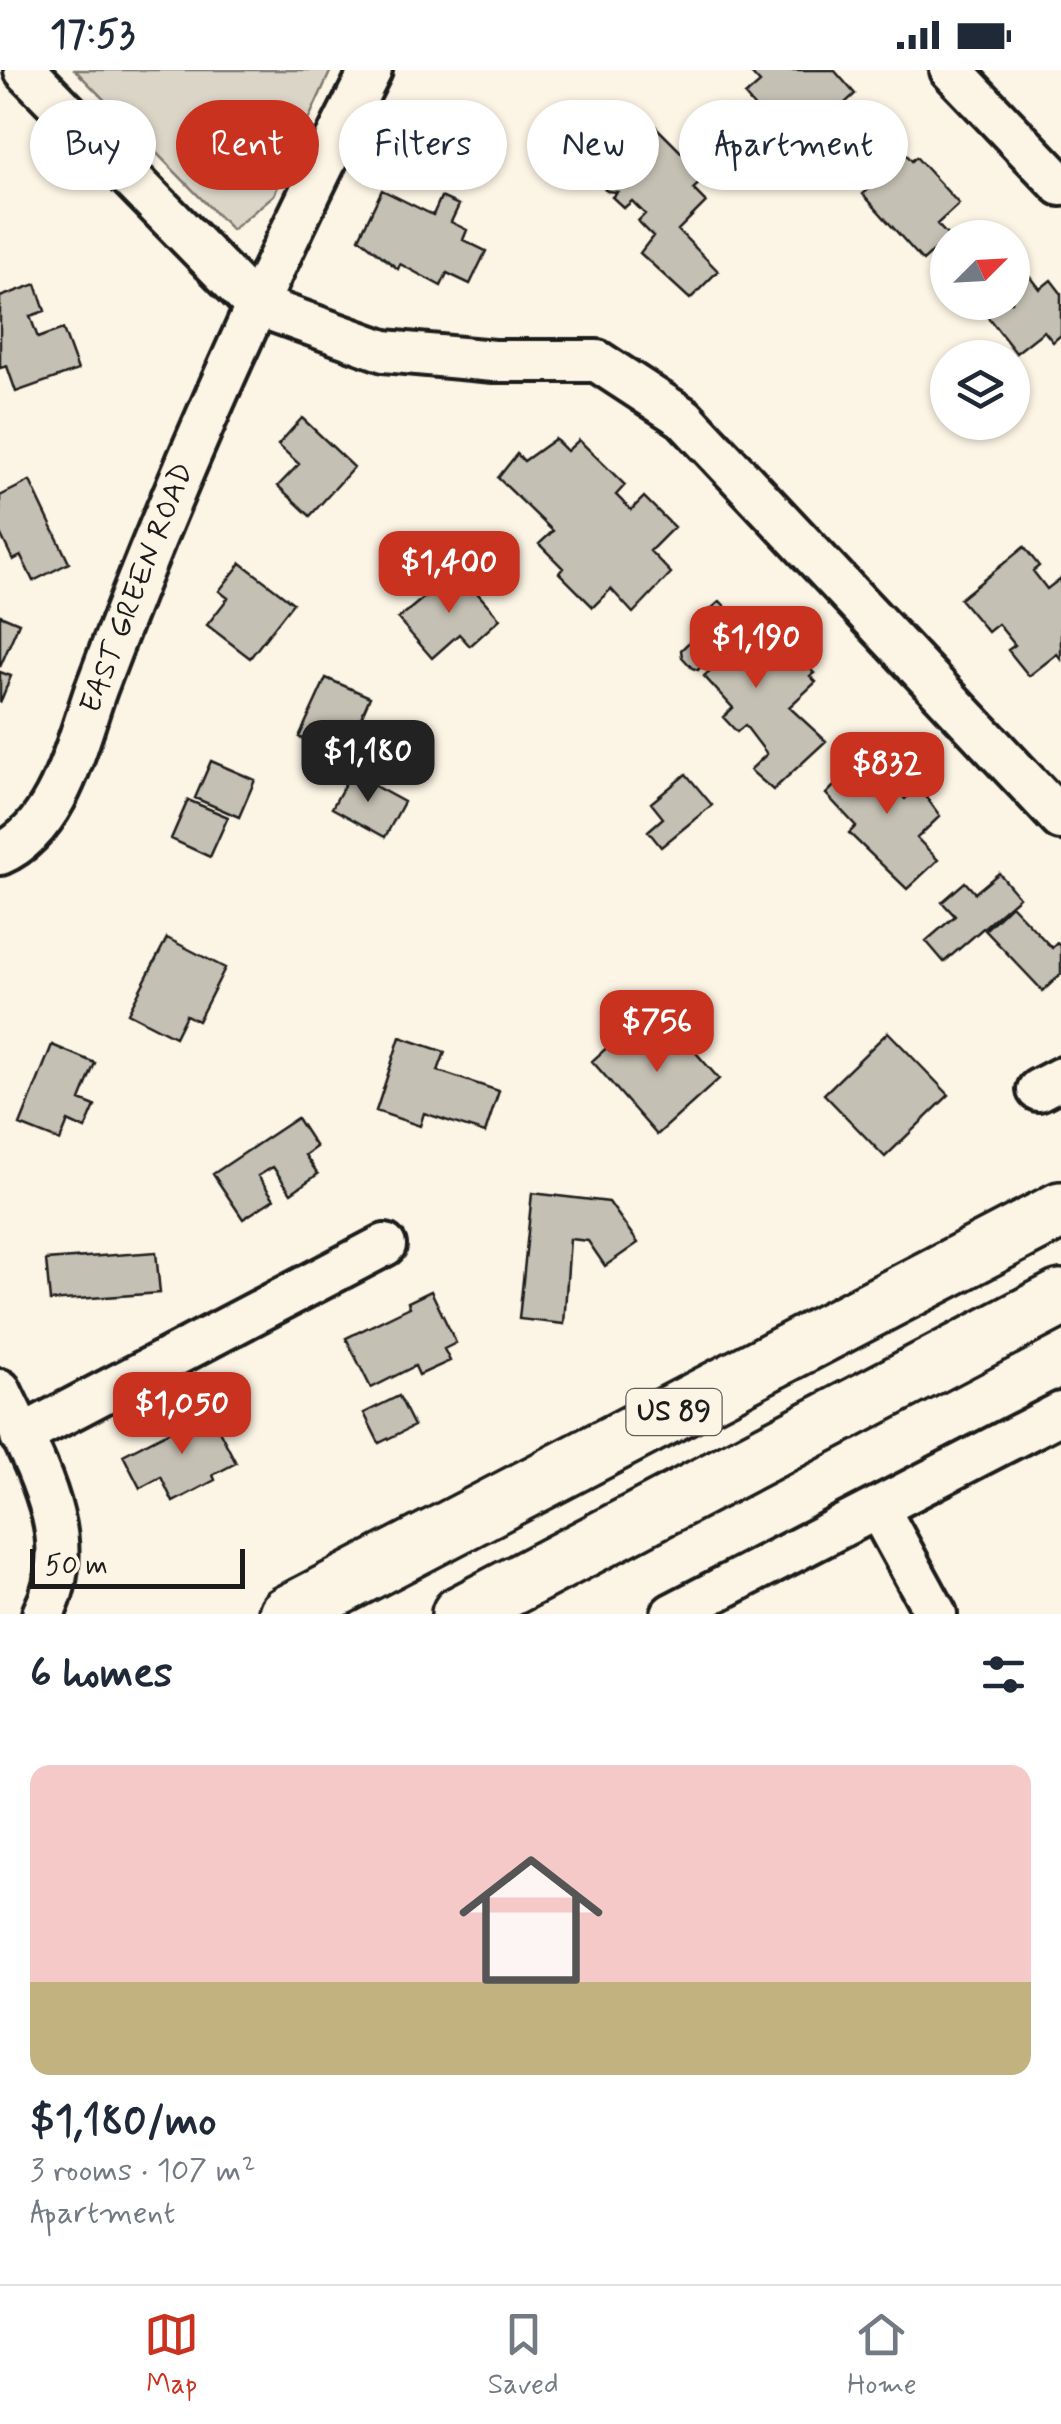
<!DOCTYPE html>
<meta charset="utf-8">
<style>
body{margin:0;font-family:Mynerve,sans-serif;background:#f2f2f3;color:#1f2937;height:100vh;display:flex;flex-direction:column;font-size:38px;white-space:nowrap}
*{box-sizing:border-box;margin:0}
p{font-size:32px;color:#747a83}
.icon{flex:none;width:55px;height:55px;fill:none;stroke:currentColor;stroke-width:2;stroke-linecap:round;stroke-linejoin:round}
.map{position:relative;height:1544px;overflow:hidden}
.panel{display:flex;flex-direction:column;background:#fff;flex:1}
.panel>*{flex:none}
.hud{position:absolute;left:30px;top:30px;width:1002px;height:90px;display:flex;gap:20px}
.needle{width:65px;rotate:66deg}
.tools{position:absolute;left:930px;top:150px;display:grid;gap:20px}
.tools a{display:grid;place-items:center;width:100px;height:100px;border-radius:50%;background:#fff;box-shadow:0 2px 8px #0004;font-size:50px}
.scale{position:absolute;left:30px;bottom:25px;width:215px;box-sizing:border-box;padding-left:10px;border:5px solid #1c1c1c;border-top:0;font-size:28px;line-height:35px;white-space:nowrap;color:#1c1c1c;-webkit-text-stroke:8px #fcf5e5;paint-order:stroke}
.price{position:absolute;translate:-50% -85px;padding:0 22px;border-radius:20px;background:#c8321e;color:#fff;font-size:32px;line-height:65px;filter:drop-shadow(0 2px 5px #0008)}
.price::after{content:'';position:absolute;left:50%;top:60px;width:30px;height:22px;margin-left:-15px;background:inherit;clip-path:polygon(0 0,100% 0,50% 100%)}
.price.current{background:#222;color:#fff}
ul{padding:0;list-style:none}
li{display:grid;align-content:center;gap:20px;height:530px;padding:0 30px}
li span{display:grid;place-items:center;height:310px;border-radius:20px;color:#555}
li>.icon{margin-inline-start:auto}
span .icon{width:180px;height:180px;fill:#fffc;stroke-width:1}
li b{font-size:42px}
h2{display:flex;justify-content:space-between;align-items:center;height:120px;padding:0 30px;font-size:42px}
.pill{padding:0 35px;border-radius:45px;background:#fff;box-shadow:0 2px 8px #0004;font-size:35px;line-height:90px}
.pill.current{background:#c8321e;color:#fff}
.status{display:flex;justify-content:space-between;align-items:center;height:70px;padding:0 50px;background:#fff;direction:ltr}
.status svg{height:28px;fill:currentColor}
.dock{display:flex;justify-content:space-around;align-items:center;height:140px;border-top:2px solid #e0e1e3;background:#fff;font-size:28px;color:#747a83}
.dock a{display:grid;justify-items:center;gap:5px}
.dock .current{color:#c8321e}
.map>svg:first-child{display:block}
.green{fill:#dbd5c8;stroke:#7c7872;stroke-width:2.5}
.building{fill:#c4c0b3;stroke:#1c1c1c;stroke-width:2.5}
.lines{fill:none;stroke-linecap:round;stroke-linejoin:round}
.minor-casing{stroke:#1c1c1c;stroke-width:48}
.highway-casing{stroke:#1c1c1c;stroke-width:62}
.minor{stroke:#fcf5e5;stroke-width:40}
.highway{stroke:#fcf5e5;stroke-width:55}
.labels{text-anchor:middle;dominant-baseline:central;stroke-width:8;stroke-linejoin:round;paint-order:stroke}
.shield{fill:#fcf5e5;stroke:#5f5d58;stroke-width:2.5}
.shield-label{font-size:28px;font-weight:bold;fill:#1c1c1c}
.street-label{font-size:30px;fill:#1c1c1c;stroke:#fcf5e5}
</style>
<div class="status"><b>17:53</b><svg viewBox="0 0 49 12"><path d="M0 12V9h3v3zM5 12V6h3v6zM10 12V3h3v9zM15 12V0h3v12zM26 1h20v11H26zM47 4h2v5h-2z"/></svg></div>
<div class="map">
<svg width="1061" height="1544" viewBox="0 0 1061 1544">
<rect width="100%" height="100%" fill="#fcf5e5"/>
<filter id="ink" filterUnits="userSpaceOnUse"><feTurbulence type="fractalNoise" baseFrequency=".01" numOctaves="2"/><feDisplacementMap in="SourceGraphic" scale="20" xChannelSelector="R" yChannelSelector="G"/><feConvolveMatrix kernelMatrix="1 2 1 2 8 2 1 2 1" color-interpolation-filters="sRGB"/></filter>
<g filter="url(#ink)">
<!-- green -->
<path class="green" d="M75 0H331L274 125 232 160Z"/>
<!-- building -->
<path class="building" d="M754 0H834L855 24 835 42 854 64 825 88 792 49 777 63 745 26 760 13 751 3Z
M652 53 706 107 693 119 706 132 678 160 718 201 690 229 640 183 653 166 638 151 645 144 632 131 624 138 612 127 617 122 607 121 600 114 607 97H620L639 78 633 72Z
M899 76 912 91 916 87 959 134 937 154 949 167 923 191 863 124 876 113 868 104Z
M382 120 433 145 441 127 459 135 451 152 467 160 463 170 486 181 470 214 447 203 441 216 400 194 398 199 359 168Z
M1013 184 1040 219 1051 210 1061 223V265L1053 272 1044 261 1016 283 976 232H1012Z
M36 214 45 241 30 246 38 268 63 259 78 300 16 322 7 296 0 298V227Z
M302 348 354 397 310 446 278 416 299 394 278 375Z
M555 369 567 381 579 370 625 415 616 425 631 440 644 427 674 457 650 481 671 503 633 543 611 519 593 537 559 503 563 498 539 474 553 461 498 408 517 384 524 391Z
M30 411 69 493 33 511 21 486 13 490 0 463V426Z
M1024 477 1039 496 1033 501 1047 519 1061 508V589L1057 584 1029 606 1008 580 1015 575 998 554 988 562 960 529Z
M241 493 293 533 250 588 207 555 228 528 219 521Z
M457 500 500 549 470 576 459 564 432 588 398 549Z
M720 531 734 546 730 549 736 555 743 549 768 571 759 578 774 597 789 583 794 589 798 586 814 603 810 606 816 612 789 637 826 671 773 720 750 700 767 684 745 655 737 662 723 647 733 638 704 606 712 599 705 592 698 600 692 598 682 587 681 580 700 562 693 555Z
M0 545 19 553 0 597Z
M0 602 11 606 0 633Z
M326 608 370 627 344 687 299 667Z
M868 682 878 693 885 686 896 698 900 694 914 710 900 723 905 729 915 719 924 724 940 746 917 768 938 790 907 819 849 763 856 756 826 724Z
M211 691 255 710 239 747 195 728Z
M351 703 404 732 385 767 332 738Z
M686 704 712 735 661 777 648 761 663 748 651 733Z
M188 730 228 747 210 787 171 769Z
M999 803 1019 827 944 892 926 871 955 846 942 832 965 812 975 823Z
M1011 835 1052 878 1057 873 1061 877V904L1043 921 985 860Z
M167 868 225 898 198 951 186 945 175 967 128 943Z
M667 950 719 1009 657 1065 592 991 623 963 637 978Z
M888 962 949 1025 885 1087 824 1024Z
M400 967 445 982 438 1001 499 1021 485 1063 424 1043 420 1056 376 1041Z
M52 975 95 993 80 1030 95 1036 85 1059 68 1051 60 1071 20 1055Z
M297 1048 316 1077 305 1085 318 1104 291 1123 273 1097 258 1106 274 1129 243 1149 213 1104Z
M532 1123 609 1132 638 1173 605 1196 588 1171 570 1169 564 1254 519 1249Z
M156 1182 160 1223 50 1231 46 1190Z
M431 1221 456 1273 444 1279 450 1291 419 1305 415 1296 371 1318 346 1268 410 1237 408 1232Z
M399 1326 414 1356 379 1373 364 1343Z
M209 1341 236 1393 213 1405 215 1410 173 1432 161 1407 140 1418 123 1385Z"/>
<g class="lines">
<defs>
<path id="minor" d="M25 0 254 234 384 281 494 291H597L684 348 1061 749
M951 0 1061 115
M0 784C59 758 76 675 96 619 176 406 268 202 371 0
M1038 1020 1061 1008
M0 1320C32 1389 83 1468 43 1544
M21 1366 385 1175
M878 1438 936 1544
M672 1544 1061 1343"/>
<path id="highway" d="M287 1544 1061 1140
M460 1544 1061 1228"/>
</defs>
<!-- minor casing -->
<use href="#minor" class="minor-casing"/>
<!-- highway casing -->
<use href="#highway" class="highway-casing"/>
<!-- minor -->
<use href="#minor" class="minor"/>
<!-- highway -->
<use href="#highway" class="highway"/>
</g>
</g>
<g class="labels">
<!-- shield labels -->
<rect class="shield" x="626.5" y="1319" width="95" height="46" rx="8"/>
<g class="shield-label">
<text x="674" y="1342">US 89</text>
</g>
<!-- street labels -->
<g class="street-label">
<text transform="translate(137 518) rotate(-69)">EAST GREEN ROAD</text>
</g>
</g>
</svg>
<div class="tools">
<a><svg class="needle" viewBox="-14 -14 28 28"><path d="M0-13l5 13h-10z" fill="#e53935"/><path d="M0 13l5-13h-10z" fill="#747a83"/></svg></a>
<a><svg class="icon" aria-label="layers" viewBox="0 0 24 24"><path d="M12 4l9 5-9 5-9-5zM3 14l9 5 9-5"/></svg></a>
</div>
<div class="scale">50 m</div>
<b class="price" style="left:449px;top:546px">$1,400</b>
<b class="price" style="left:756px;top:621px">$1,190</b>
<b class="price current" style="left:368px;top:735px">$1,180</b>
<b class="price" style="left:887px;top:747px">$832</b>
<b class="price" style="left:657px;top:1005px">$756</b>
<b class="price" style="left:182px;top:1387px">$1,050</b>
<div class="hud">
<a class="pill">Buy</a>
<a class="pill current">Rent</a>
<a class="pill">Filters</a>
<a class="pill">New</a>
<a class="pill">Apartment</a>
</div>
</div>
<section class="panel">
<h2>6 homes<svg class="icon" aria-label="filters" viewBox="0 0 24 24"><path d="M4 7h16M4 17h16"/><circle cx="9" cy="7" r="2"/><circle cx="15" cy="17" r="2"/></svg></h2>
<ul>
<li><span style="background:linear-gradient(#f6c9c9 70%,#c2b280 0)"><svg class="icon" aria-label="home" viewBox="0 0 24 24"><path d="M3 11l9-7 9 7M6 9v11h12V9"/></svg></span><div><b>$1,180/mo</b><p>3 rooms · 107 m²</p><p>Apartment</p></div></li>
</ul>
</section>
<nav class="dock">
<a class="current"><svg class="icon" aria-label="map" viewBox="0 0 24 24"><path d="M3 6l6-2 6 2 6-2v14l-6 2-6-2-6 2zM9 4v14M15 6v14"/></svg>Map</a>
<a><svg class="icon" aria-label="saved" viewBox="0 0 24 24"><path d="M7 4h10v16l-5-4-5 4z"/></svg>Saved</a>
<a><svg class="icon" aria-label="home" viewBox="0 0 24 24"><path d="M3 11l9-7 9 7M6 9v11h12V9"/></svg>Home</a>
</nav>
